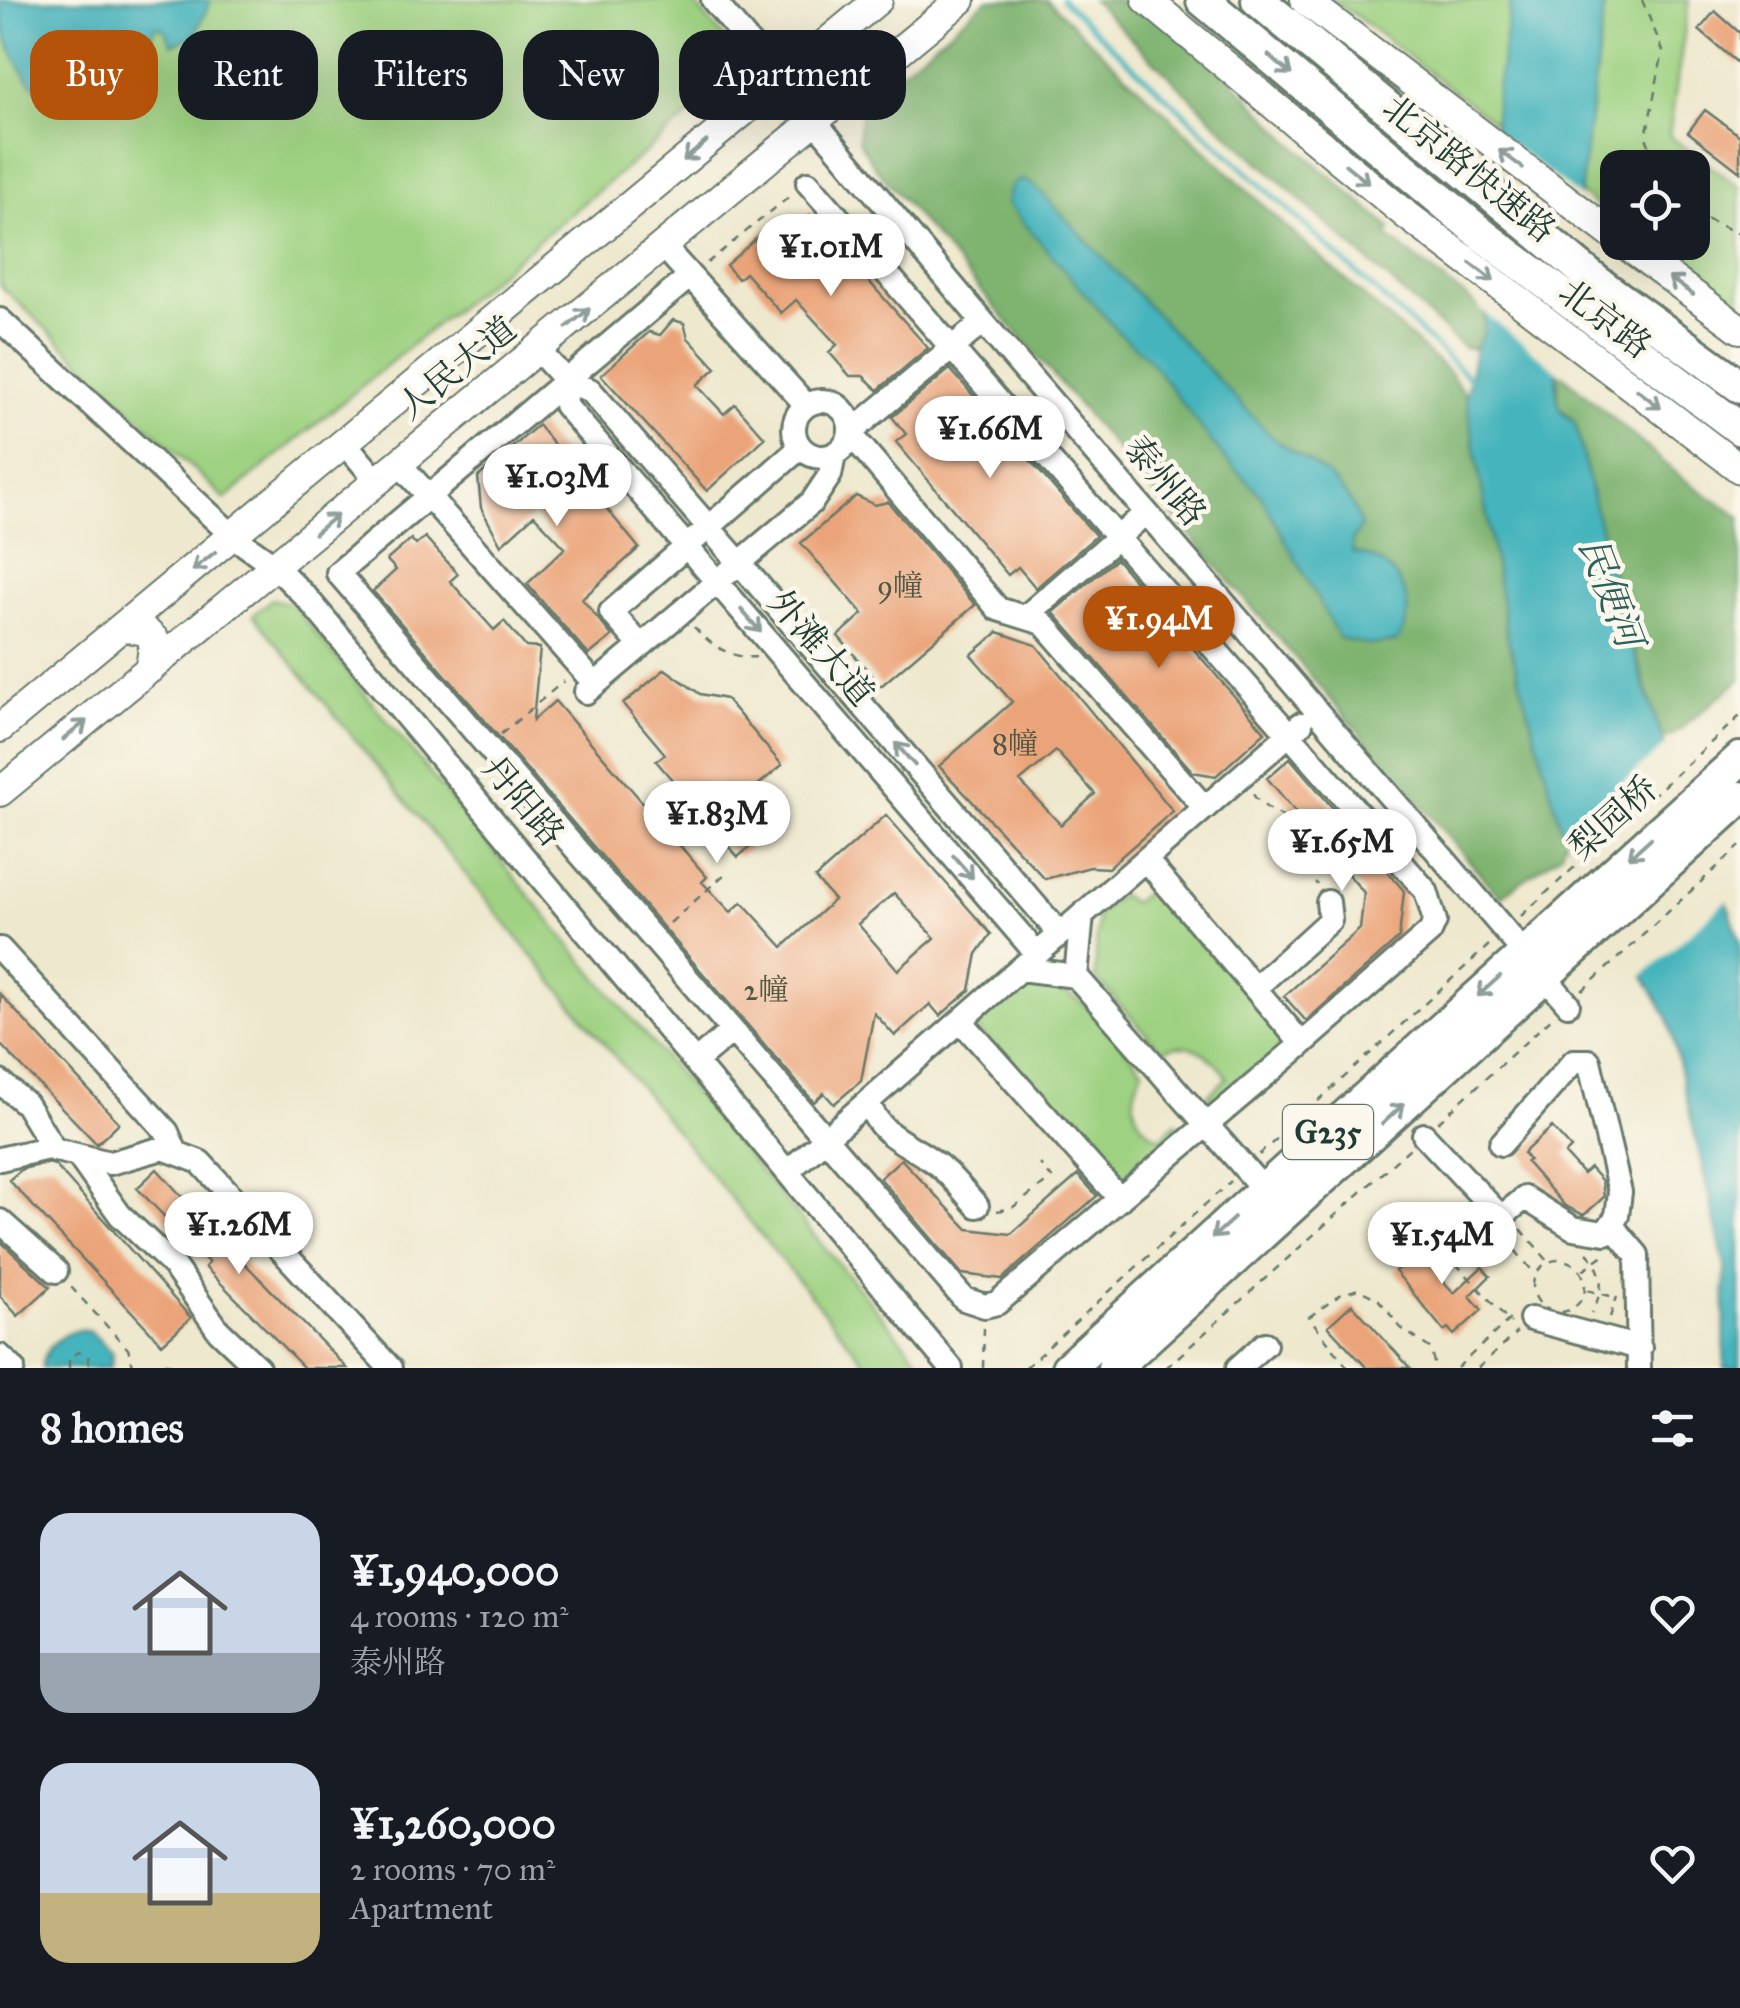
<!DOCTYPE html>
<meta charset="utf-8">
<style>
body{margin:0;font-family:"IM FELL Great Primer","Noto Serif SC",serif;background:#242831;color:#f1f3f6;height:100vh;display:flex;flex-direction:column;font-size:38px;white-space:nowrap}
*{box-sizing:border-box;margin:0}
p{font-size:32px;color:#9ea1a6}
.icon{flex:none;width:55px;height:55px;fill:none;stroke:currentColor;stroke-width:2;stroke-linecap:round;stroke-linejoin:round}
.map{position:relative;height:1368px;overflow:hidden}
.details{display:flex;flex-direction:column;background:#171b24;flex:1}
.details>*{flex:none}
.banner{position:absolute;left:30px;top:30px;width:1000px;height:90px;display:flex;gap:20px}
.tools{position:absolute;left:1600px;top:150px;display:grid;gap:20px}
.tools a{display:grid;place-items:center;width:110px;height:110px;border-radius:20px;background:#171b24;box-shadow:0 10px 40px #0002;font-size:50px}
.price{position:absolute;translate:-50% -85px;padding:0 22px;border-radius:35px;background:#fff;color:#222;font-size:32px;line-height:65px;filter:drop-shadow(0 2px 5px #0008)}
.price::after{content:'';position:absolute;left:50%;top:60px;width:30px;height:22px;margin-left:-15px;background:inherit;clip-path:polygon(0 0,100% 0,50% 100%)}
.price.active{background:#b45309;color:#fff}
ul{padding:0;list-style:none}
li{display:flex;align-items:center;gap:30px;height:250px;padding:0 40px}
li span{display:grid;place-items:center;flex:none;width:280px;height:200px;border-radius:30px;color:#555}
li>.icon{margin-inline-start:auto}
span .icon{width:120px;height:120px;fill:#fffc;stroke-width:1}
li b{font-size:42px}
h2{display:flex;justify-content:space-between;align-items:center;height:120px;padding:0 40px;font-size:42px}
.chip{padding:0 35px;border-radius:30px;background:#171b24;box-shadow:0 10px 40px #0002;font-size:35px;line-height:90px}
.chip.active{background:#b45309;color:#fff}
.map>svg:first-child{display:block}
.green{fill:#9ed181;stroke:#5e875a;stroke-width:2.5}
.forest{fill:#7eb36f;stroke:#4e7852;stroke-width:2.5}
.water{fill:#45b4bc;stroke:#327878;stroke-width:2.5}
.pier{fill:#eee8ce}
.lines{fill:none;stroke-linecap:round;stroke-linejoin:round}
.stream{stroke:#45b4bc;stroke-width:5}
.building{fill:#eba479;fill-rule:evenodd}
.minor-casing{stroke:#67796a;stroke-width:28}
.major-casing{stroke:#67796a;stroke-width:32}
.highway-casing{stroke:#67796a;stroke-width:38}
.path{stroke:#67796a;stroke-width:2.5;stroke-dasharray:8 8;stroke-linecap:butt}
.minor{stroke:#fff;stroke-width:22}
.major{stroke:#fff;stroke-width:28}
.highway{stroke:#fff;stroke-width:32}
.oneway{stroke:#8f9e9a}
.labels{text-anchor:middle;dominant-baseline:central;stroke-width:9;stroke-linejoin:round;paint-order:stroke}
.number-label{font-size:30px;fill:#525745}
.shield{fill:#fbf7ec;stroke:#61756b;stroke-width:2.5}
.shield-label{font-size:32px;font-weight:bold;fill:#1f3d34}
.street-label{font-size:35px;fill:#1f3d34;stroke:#fbf7ec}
.water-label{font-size:38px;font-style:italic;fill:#2a615d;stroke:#fbf7ec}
</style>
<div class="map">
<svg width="1740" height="1368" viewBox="0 0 1740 1368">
<rect width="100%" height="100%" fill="#fbf7ec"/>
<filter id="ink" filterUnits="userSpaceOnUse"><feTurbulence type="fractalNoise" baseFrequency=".01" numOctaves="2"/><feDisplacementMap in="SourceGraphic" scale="20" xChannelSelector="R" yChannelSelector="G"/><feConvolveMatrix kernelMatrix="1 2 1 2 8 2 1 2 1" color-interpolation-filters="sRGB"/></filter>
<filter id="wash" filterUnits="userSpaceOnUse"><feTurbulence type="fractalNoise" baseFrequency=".0048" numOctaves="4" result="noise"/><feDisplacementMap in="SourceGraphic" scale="40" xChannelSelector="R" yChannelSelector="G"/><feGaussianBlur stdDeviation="2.25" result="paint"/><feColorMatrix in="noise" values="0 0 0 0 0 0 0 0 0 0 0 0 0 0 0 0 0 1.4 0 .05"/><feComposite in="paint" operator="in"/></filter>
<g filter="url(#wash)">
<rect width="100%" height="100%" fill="#eee8ce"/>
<!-- green -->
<path class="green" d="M0 0H691L733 48 731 81 225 499 0 285Z
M1328 0H1511L1495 123 1352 13Z
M1605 0H1689L1669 136 1740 188V315L1645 243 1692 242V168H1618L1617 221 1580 193Z
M272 599 292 604 568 943 926 1368H870L253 615Z
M1156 883 1289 1044 1218 1107 1208 1095 1227 1078C1212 1055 1189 1037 1162 1051L1095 977 1098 913 1121 895 1133 903Z
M1017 986C1084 981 1103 1025 1143 1070 1128 1097 1130 1123 1160 1138L1176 1123 1186 1134 1123 1187 979 1030 978 1021Z"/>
<!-- forest -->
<path class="forest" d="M987 0H1047L1285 226 1450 373 1466 396 1508 639 1565 839 1561 853 1500 897 874 166 858 140 862 104Z
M1092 0H1157L1291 142 1391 229 1386 235 1484 311V334L1475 349 1464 348 1224 130Z
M1558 371 1682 478 1740 517V680L1673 735 1662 739 1608 563 1575 423 1558 405Z"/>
<!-- water -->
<path class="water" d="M0 0H208L210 3 194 36 172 45 164 29 155 27 144 55 81 77 52 98C21 85 0 33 0 0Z
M1511 0H1605L1556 384C1557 403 1558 412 1575 423 1600 529 1625 636 1662 738 1686 808 1721 873 1740 944V1368H1724L1725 1266 1668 1018 1563 834 1508 639 1466 396 1475 349 1484 334 1496 95Z
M1021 179 1035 186 1275 440C1312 463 1349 483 1361 527L1352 541 1353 553C1395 557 1425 605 1396 642L1369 645 1339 638 1260 494 1224 458 1148 358 1118 332 1007 203 1011 187Z
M80 1330 91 1332 112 1353 111 1368H42C42 1350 62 1332 80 1330Z"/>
<!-- pier -->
<path class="pier" d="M1490 128 1581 198 1562 375 1479 308Z
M1667 744 1732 896 1638 980 1563 834Z"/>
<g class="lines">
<!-- stream -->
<path class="stream" d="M1062 0 1474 382"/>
</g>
<g id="blocks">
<!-- building -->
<path class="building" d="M1715 11 1740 33V65L1699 30Z
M1705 110 1740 136V172L1688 132Z
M810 215 928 348 878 390 863 376H850L829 352 837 345 796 300 781 313 745 273 738 279 726 265 768 228 773 234 785 224 791 231Z
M673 320 684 323 688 338 716 368 697 385 724 414 735 404 765 438 707 491 601 375 649 332 660 335Z
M950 369 1096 536 1036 588 1018 567 1008 575 896 442 906 434 892 417Z
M538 425 639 548 582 599 612 636 589 655 527 584 565 548 534 515 501 545 481 508 478 477Z
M856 496 875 505 888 502 975 605 881 686 838 636 863 614 801 543Z
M425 537 458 574 450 581 494 630 504 621 526 647 540 648 533 720 555 701 707 877 702 882 731 912 742 902 783 947 834 900 815 878 886 815 991 934 977 954 970 990 940 1016 930 1004 895 1036 874 1013 861 1081 834 1104 824 1093 814 1102 373 591 396 570 387 560 411 539 416 545ZM894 893 935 938 898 970 858 924Z
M1116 559 1265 732 1216 776 1193 772 1053 612Z
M998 632 1036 645 1173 811 1108 868 1090 867 1045 879 939 766 1012 702 971 655ZM1056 751 1095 794 1061 825 1020 781Z
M665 669 700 694 726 699 782 765 737 803 764 835 738 857 656 761 665 754 623 704Z
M1290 758 1404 891 1399 938 1306 1021 1284 996 1360 929 1364 893 1267 778Z
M0 994 119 1123 97 1144 0 1044Z
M1552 1127 1571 1148 1565 1154 1583 1174 1590 1168 1602 1181 1604 1197 1584 1215 1565 1206 1526 1162 1529 1160 1523 1153Z
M901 1159 968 1229 1011 1234 1078 1175 1097 1196 1002 1279 962 1274 880 1178Z
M48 1163 55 1165 191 1318 162 1344 9 1180 22 1169Z
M157 1169 214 1232 347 1368H304L205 1267 209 1263 137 1188Z
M1457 1237 1466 1247 1436 1273 1454 1293 1482 1267 1490 1276 1470 1296 1482 1310 1454 1335 1448 1328 1444 1331 1395 1271 1423 1246 1434 1258Z
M0 1241 50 1287 18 1316 0 1296Z
M1352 1304 1410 1368H1367L1328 1326Z"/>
</g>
</g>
<g filter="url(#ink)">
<use href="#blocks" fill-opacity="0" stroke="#67796a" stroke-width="2.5"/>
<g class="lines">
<defs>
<path id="minor" d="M713 0 983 322 1568 1004
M808 183 1426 891 1435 921 1430 932 1302 1044 1146 860
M664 247 806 405
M690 276 338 573 964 1299 985 1306 997 1303 1302 1044
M0 320 234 537 275 566 307 598 951 1368
M983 322 850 433 998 609 1043 623 1205 808
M538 350 567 382 590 390 1060 934
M567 382 565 405 1037 954
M794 429a28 28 0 1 1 56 0a28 28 0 1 1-56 0Z
M345 443 377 481
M399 463 595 684
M1025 617 1146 513
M641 646 611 612 800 448
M586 692 812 502 830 475 834 455
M0 949 167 1132 174 1148
M1020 969 1076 976 1082 915
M1076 976 1264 1190
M1255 988 1330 920 1328 902
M961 1021 1120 1199
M695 1062 732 1031
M0 1082 26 1104 54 1150
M868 1102C881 1139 909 1142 938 1165 952 1176 964 1192 977 1206
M1424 1135 1501 1217 1525 1198 1573 1228 1605 1233 1617 1216 1620 1192 1589 1061H1574L1501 1144
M0 1159 48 1148 110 1163 163 1148 200 1162 390 1368
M81 1160 120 1215 173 1265 219 1331 258 1368
M787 1172 1301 724
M0 1221 56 1271
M1612 1226 1637 1255 1639 1368
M1531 1319 1640 1348
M0 1356 13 1368
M1238 1368 1265 1344"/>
<path id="major" d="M1147 0 1404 213 1740 469
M1305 0 1618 239
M1622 242 1740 329
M124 627 145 631 154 639 150 669
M0 728 878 0
M0 792 961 0"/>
<path id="highway" d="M1203 0 1484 236 1740 429
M1258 0 1598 283 1740 386
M1068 1368 1740 759
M1114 1368 1740 798"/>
</defs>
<!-- minor casing -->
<use href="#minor" class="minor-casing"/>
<!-- major casing -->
<use href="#major" class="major-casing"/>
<!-- highway casing -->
<use href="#highway" class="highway-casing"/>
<!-- path -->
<path class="path" d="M1642 0 1663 51 1646 137 1657 168
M1692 213 1740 234
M707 263 790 196
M694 627C711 645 730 659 756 657
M501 734 564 681
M1253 794C1262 810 1279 810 1291 824 1305 839 1307 866 1317 885
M1521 916 1740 716
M670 923 725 874
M1582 991 1740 846
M1438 1122 1554 1016
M1259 1155 1489 945
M997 1211 1012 1208 1052 1178 1040 1164
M1521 1229 1548 1261
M1505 1238 1535 1274
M1434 1240 1511 1323
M1587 1253C1605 1271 1604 1292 1591 1313
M1533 1286a26 26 0 1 1 52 0a26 26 0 1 1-52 0Z
M1583 1270 1605 1254
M71 1287 128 1349 134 1368
M1587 1290 1618 1298
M1610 1317 1617 1297
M69 1368V1358L78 1352 88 1356 89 1368
M149 1368 166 1363 178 1368
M218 1368 226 1365
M983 1368 984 1327
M1025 1368 1231 1181
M1166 1368 1410 1148
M1348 1368 1309 1317 1340 1295 1358 1289 1378 1299 1401 1328 1431 1349 1435 1368
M1457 1368 1512 1317
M1478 1368 1517 1332"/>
<!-- minor -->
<use href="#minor" class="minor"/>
<!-- major -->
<use href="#major" class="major"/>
<!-- highway -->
<use href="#highway" class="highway"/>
</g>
<!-- one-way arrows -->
<defs><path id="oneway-shaft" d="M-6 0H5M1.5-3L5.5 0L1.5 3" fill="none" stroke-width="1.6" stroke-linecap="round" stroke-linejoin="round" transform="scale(2.5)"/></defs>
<g class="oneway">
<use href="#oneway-shaft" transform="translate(1280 65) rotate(40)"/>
<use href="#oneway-shaft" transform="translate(695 151) rotate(140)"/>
<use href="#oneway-shaft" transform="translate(1511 159) rotate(-143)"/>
<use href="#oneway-shaft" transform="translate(1357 174) rotate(39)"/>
<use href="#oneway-shaft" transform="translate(1482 272) rotate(37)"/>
<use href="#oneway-shaft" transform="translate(1681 286) rotate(-144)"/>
<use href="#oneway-shaft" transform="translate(578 318) rotate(-39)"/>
<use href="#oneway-shaft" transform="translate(1649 399) rotate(38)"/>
<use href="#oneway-shaft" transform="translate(326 524) rotate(-40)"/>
<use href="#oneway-shaft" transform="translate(204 561) rotate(141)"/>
<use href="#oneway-shaft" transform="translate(751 621) rotate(49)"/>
<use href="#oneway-shaft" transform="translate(75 730) rotate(-39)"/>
<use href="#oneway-shaft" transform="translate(905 754) rotate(-131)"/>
<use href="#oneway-shaft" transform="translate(1640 848) rotate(138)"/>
<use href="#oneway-shaft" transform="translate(963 867) rotate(49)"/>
<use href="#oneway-shaft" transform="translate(1489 986) rotate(138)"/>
<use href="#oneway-shaft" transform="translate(1393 1114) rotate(-43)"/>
<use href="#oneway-shaft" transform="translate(1223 1228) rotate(138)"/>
</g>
</g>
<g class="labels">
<!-- number labels -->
<g class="number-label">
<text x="900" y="586">9幢</text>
<text x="1015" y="744">8幢</text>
<text x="766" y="990">2幢</text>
</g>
<!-- shield labels -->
<rect class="shield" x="1283" y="1105" width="90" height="54" rx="8"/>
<g class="shield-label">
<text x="1328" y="1132">G235</text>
</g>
<!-- street labels -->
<g class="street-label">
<text transform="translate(1469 169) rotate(39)">北京路快速路</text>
<text transform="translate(1605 319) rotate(37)">北京路</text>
<text transform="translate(457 368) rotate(-39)">人民大道</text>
<text transform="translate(1165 481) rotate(50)">泰州路</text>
<text transform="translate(821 648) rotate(49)">外滩大道</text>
<text transform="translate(523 801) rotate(50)">丹阳路</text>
<text transform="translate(1613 818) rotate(-42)">梨园桥</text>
</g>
<!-- water labels -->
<g class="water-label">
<text transform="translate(1611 592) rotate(69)">民便河</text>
</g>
</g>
</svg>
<div class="tools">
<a><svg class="icon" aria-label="locate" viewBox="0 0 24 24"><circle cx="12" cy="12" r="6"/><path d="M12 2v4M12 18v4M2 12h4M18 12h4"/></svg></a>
</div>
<b class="price" style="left:831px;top:299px">¥1.01M</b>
<b class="price" style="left:990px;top:481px">¥1.66M</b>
<b class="price" style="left:557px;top:529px">¥1.03M</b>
<b class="price active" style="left:1159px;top:671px">¥1.94M</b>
<b class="price" style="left:717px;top:866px">¥1.83M</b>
<b class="price" style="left:1342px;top:894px">¥1.65M</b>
<b class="price" style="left:239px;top:1277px">¥1.26M</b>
<b class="price" style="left:1442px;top:1287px">¥1.54M</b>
<div class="banner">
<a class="chip active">Buy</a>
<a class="chip">Rent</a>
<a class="chip">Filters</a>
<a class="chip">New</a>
<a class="chip">Apartment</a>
</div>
</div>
<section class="details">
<h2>8 homes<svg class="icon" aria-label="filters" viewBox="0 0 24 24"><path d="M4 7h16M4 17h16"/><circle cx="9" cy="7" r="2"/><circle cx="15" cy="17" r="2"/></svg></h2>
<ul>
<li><span style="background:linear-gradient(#c9d6e8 70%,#9aa5b1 0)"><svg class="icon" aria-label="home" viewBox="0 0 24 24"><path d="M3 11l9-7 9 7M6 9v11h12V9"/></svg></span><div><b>¥1,940,000</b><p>4 rooms · 120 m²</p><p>泰州路</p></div><svg class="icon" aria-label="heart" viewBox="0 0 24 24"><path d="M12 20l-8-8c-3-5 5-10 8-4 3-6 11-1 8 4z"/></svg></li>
<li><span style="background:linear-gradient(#c9d6e8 65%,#c2b280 0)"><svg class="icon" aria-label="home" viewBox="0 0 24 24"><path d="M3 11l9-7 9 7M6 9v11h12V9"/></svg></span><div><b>¥1,260,000</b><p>2 rooms · 70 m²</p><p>Apartment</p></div><svg class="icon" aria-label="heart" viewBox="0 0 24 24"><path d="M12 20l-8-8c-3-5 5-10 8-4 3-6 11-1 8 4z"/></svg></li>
</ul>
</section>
